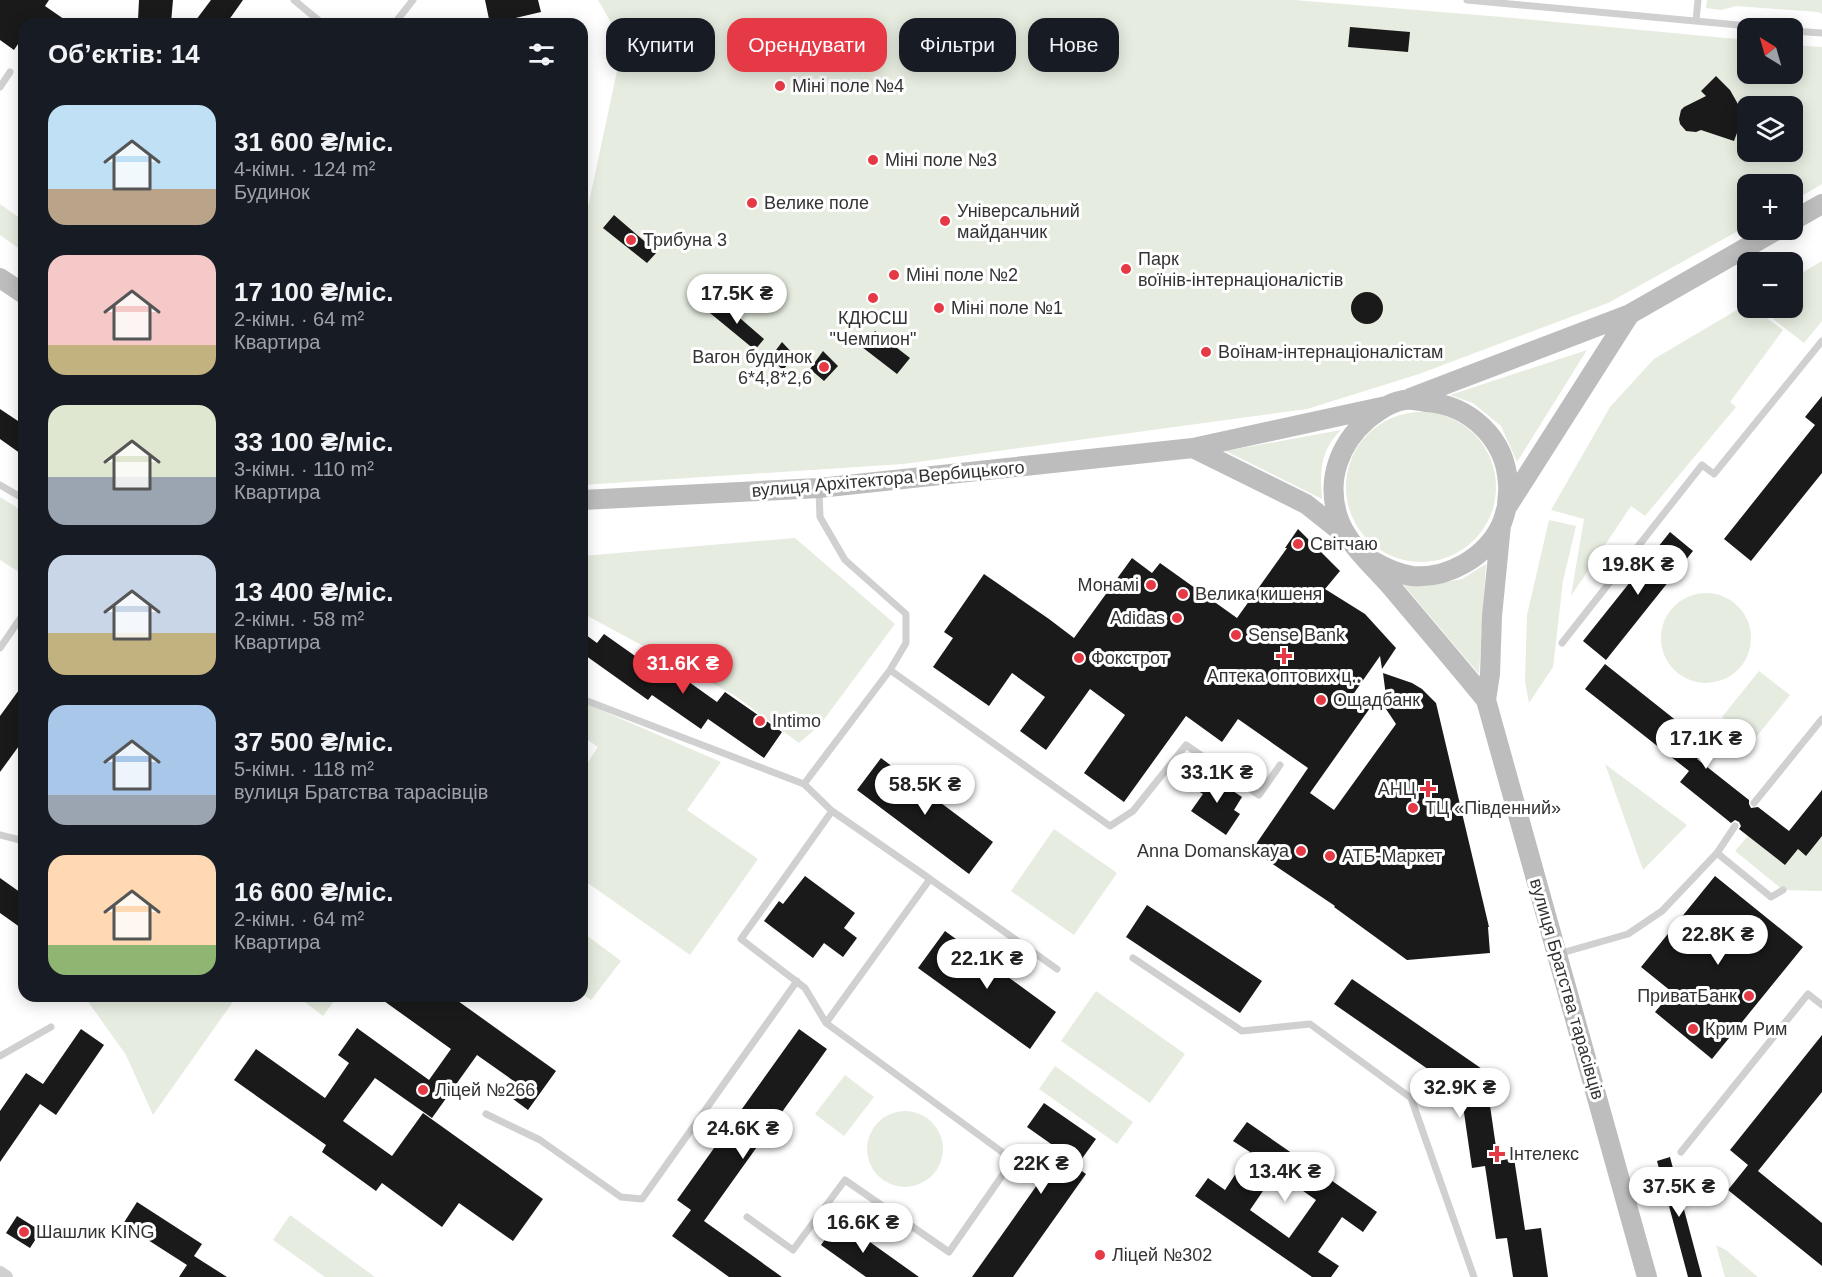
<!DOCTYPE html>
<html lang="uk">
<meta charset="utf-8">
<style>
body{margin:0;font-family:Arial,sans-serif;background:#242831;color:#f1f3f6;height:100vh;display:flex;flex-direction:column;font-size:22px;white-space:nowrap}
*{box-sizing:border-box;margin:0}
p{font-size:20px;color:#9ea1a6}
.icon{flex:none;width:33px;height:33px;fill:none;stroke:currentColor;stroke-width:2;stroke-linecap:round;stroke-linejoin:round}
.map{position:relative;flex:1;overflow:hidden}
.details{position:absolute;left:18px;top:18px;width:570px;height:984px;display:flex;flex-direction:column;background:#171b24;border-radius:18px;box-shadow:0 3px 15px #0003}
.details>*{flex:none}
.hud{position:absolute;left:606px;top:18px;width:570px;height:54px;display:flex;gap:12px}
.needle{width:39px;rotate:323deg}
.controls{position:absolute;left:1737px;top:18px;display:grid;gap:12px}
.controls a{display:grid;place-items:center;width:66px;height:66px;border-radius:12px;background:#171b24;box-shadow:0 3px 15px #0003;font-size:30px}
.price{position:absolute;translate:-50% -51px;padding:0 14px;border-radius:21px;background:#fff;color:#222;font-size:20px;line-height:39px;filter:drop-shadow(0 2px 3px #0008)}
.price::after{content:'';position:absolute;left:50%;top:36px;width:18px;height:14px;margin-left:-9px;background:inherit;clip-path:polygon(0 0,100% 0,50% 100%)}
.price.active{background:#e63946;color:#fff}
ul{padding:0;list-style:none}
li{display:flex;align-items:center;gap:18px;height:150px;padding:0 30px}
li span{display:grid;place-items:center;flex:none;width:168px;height:120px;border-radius:18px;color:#555}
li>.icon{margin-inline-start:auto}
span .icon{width:72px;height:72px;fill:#fffc;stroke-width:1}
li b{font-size:26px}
h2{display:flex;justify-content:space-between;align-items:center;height:72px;padding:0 30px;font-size:26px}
.chip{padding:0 21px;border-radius:18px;background:#171b24;box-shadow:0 3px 15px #0003;font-size:21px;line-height:54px}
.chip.active{background:#e63946;color:#fff}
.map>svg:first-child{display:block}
.green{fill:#e6ecdf;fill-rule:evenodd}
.building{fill:#1a1a1a;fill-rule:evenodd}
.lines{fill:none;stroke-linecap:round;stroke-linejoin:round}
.lane{stroke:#d0d0d0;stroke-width:7}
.street{stroke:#d0d0d0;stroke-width:14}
.secondary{stroke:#bdbdbd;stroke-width:20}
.poi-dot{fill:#e63946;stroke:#fff;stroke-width:2}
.labels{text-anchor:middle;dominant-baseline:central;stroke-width:6;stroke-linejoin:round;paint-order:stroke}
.poi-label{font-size:18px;fill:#333;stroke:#fff;text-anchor:start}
.street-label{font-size:18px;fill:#333;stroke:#fff}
</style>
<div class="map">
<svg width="1822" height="1277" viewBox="0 0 1822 1277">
<rect width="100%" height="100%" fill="#fff"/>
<!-- green -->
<path class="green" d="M598 0H1294L1502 17 1747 40 1748 74H1792L1793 45 1822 47V184L1793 201 1792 184H1748L1747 226 1608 303 1419 374 1307 409 903 464 582 485V235L623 43ZM1748 106H1792V152H1748Z
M1707 0H1822V14L1819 12 1736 6 1721 10 1706 8Z
M0 204 24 221V252L0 235Z
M1822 261V321L1804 343 1759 308H1792L1793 278Z
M1747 304 1748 308H1753L1783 330 1730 402 1736 407 1645 516 1631 506 1571 596 1584 519 1551 510 1610 407 1654 359Z
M1587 350 1517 462 1501 426 1473 403 1450 395Z
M1346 487a75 75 0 1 1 150 0a75 75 0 1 1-150 0Z
M1341 430C1320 451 1320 471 1322 499L1226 451Z
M0 497 24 512V575L0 560Z
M1549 520 1576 526 1563 581 1553 667 1529 703 1525 681 1527 615Z
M795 538 895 624 819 726 799 743 734 695 582 613V556Z
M1486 564 1479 674 1401 582 1428 585 1462 579Z
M1661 638a45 45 0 1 1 90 0a45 45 0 1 1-90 0Z
M1759 671 1790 695 1753 741 1722 717Z
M582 702 721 762 687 810 758 859 690 955 582 879V771L598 747 582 736Z
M1605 764 1687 825 1643 870Z
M1054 829 1117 873 1074 935 1011 891Z
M1748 836 1785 865 1798 849 1806 856 1822 836V891L1783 890 1735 851Z
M582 932 621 961 591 1000 582 994Z
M1096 991 1185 1054 1150 1103 1061 1041Z
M84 996H237L153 1115 126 1055Z
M297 996H338L323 1016Z
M1055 1066 1133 1122 1117 1144 1039 1089Z
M845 1075 874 1097 844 1136 815 1114Z
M867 1149a38 38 0 1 1 76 0a38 38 0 1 1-76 0Z
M290 1215 375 1277H325L273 1240Z
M1716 1245 1726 1250 1758 1277H1725Z"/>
<!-- building -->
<path class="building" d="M0 0H49L45 6 71 24H24V35L14 50 0 40Z
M139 0H173L171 23 138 20Z
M211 0H243L226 24H193Z
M485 0H538L541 12 490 24Z
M1350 27 1410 32 1408 52 1348 47Z
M1716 76 1730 90 1739 106 1740 125 1734 141 1701 130 1696 132 1686 131 1680 124 1679 119 1681 110 1684 107 1706 96 1701 91Z
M614 215 657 252 647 263 603 228Z
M1351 308a16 16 0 1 1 32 0a16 16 0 1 1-32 0Z
M719 300 764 339 755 350 710 313Z
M875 331 910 358 897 374 862 347Z
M782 342 795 356 783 370 770 358Z
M823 351 838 366 824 381 810 369Z
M1822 396V473L1751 561 1724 539 1815 425 1805 417Z
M0 409 24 425V456L0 439Z
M1298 529 1340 571 1325 589 1365 614 1396 648 1382 669 1380 656 1352 696 1370 708 1310 793 1334 810 1396 724 1382 703 1386 696 1383 673 1412 683 1422 689 1436 703 1489 927H1488L1490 953 1407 960 1334 907 1335 906 1252 850 1308 768 1238 719 1222 742 1186 716 1124 802 1084 773 1125 715 1090 689 1046 750 1020 731 1045 697 1012 673 989 706 933 667 953 638 944 632 984 574 1049 619 1074 638 1132 558 1152 573 1160 563 1237 618 1287 548H1285Z
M1670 532 1693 551 1606 660 1583 641Z
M582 632 597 643 604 634 662 675 668 667 717 702 725 692 782 732 764 758 708 719 701 729 652 695 648 700 582 653Z
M1605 664 1707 745 1697 759 1749 800V804L1751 808 1758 807 1789 831 1822 790V836L1806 856 1798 849 1785 865 1739 829 1741 826 1739 822 1735 820 1731 823 1680 782 1689 771 1585 689Z
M24 683V739L0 772V716Z
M881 758 993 842 969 874 857 790Z
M1206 773 1242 797 1234 810 1240 814 1226 835 1191 811 1203 794 1195 789Z
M805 876 855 913 844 928 857 938 843 957 824 943 813 958 764 921 779 901 783 904Z
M1715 876 1803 947 1712 1059 1655 1012 1672 992 1641 967Z
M0 878 24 895V930L0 913Z
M1147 905 1262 981 1240 1013 1126 937Z
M945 931 1056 1012 1030 1049 918 968Z
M1352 979 1485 1071 1498 1161 1514 1158 1525 1230 1541 1228 1548 1277H1513L1507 1238 1496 1239 1485 1166 1472 1168 1461 1092 1334 1004Z
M377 996H451L556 1071 528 1110 509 1096 518 1084 477 1055 432 1118 375 1078 343 1121 392 1156 423 1113 543 1199 513 1241 459 1203 442 1227 382 1183 376 1191 322 1152 326 1145 234 1080 256 1049 325 1098 349 1063 338 1055 357 1028 429 1080 451 1049Z
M81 1029 104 1045 56 1115 40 1104 0 1162V1111L26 1073 43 1084Z
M799 1029 827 1049 704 1221 782 1277H729L672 1236 691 1210 677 1200Z
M1822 1035V1092L1758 1171 1822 1223V1266L1728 1190 1748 1165 1730 1150Z
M1044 1103 1096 1139 1076 1167 1086 1174 1013 1277H972L1061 1151 1027 1127Z
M1247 1122 1377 1212 1363 1232 1342 1217 1318 1252 1339 1266 1331 1277H1312L1195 1196 1208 1178 1225 1190 1250 1152 1233 1141ZM1276 1172 1316 1200 1289 1238 1250 1210Z
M1670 1157 1702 1277H1688L1657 1161Z
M137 1202 202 1244 194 1256 227 1277H179L187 1265 123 1224Z
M17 1216 41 1231 30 1248 6 1233Z
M839 1220 919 1277H866L821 1245Z"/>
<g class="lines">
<!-- lane -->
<path class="lane" d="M294 0 323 24
M1467 0 1771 28
M1696 21 1698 0
M394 24 413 0
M1792 31 1822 33
M0 87 10 72
M0 485 24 499
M1562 643 1702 465 1714 474 1822 341
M0 648 24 613
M890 670 1110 826 1133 811 1186 745 1259 795 1280 765
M582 699 804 784 832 811 930 879 826 1023
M804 784 890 670 906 643V614L845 560 820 517 819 491
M1754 803 1822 719
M0 835 24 841
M1717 853 1771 897 1783 890
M930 879 1057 969
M1558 954 1628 934 1662 911 1717 853 1735 826
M1133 958 1242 1031 1310 1024 1411 1098 1474 1277
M0 1056 51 1027
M486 1114 540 1140 621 1197 642 1199 797 981
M1681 1152 1808 994 1822 1005
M747 1217 793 1250 845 1180 949 1252 1013 1160 826 1023 805 988 741 939 832 811"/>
<!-- street -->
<path class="street" d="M0 1273 6 1277"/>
<!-- secondary -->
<path class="secondary" d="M1792 221 1822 204
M0 278 24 294
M1410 398 1630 314 1777 230
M1193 448 1306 504 1345 535
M582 500 819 488 1193 448 1386 406
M1501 525 1492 616 1490 674 1486 700 1647 1277
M1373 561C1385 568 1398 574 1412 576 1448 579 1486 557 1501 525 1504 519 1505 512 1507 507L1630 314
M1486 700C1456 663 1424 626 1393 589 1375 568 1346 543 1338 517 1326 480 1339 444 1368 419 1378 411 1390 402 1404 400 1411 399 1419 401 1426 402 1470 405 1506 439 1508 484 1509 491 1507 499 1507 507"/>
</g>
<!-- markers -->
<g class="poi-dot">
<circle cx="780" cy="86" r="6"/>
<circle cx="873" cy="160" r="6"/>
<circle cx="752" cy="203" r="6"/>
<circle cx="945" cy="221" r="6"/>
<circle cx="631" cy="240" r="6"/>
<circle cx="1126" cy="269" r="6"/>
<circle cx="894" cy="275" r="6"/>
<circle cx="873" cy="298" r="6"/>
<circle cx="939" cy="308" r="6"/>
<circle cx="1206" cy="352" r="6"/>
<circle cx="824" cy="367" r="6"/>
<circle cx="1298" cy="544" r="6"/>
<circle cx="1151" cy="585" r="6"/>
<circle cx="1183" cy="594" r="6"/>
<circle cx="1177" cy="618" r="6"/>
<circle cx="1236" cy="635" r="6"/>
<path d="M1281 647h6v6h6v6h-6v6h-6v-6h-6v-6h6z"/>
<circle cx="1079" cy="658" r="6"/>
<circle cx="1321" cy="700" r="6"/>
<circle cx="760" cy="721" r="6"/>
<path d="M1425 780h6v6h6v6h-6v6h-6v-6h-6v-6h6z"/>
<circle cx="1413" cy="808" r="6"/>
<circle cx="1301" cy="851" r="6"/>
<circle cx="1330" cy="856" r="6"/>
<circle cx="1749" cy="996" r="6"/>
<circle cx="1693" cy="1029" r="6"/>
<circle cx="423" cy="1090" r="6"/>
<path d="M1494 1145h6v6h6v6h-6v6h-6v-6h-6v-6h6z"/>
<circle cx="24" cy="1232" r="6"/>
<circle cx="1100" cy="1255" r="6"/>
</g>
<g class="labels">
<!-- poi labels -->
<g class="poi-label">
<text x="792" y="86">Міні поле №4</text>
<text x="885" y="160">Міні поле №3</text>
<text x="764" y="203">Велике поле</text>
<text x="957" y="211">Універсальний<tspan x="957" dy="21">майданчик</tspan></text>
<text x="643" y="240">Трибуна 3</text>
<text x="1138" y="259">Парк<tspan x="1138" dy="21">воїнів-інтернаціоналістів</tspan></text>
<text x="906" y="275">Міні поле №2</text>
<text x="951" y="308">Міні поле №1</text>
<text x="873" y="318" text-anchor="middle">КДЮСШ<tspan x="873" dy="21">"Чемпион"</tspan></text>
<text x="1218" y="352">Воїнам-інтернаціоналістам</text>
<text x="812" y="357" text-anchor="end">Вагон будинок<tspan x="812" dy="21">6*4,8*2,6</tspan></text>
<text x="1310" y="544">Світчаю</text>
<text x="1139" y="585" text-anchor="end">Монамі</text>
<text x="1195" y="594">Велика кишеня</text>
<text x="1165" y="618" text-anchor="end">Adidas</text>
<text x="1248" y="635">Sense Bank</text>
<text x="1091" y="658">Фокстрот</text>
<text x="1284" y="676" text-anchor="middle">Аптека оптових ц‥</text>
<text x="1333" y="700">Ощадбанк</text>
<text x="772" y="721">Intimo</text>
<text x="1416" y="789" text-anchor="end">АНЦ</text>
<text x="1425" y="808">ТЦ «Південний»</text>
<text x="1289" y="851" text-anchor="end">Anna Domanskaya</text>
<text x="1342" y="856">АТБ-Маркет</text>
<text x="1737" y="996" text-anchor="end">ПриватБанк</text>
<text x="1705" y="1029">Крим Рим</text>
<text x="435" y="1090">Ліцей №266</text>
<text x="1509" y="1154">Інтелекс</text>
<text x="36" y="1232">Шашлик KING</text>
<text x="1112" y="1255">Ліцей №302</text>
</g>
<!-- street labels -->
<g class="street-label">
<text transform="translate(888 479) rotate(-5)">вулиця Архітектора Вербицького</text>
<text transform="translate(1567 989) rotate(74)">вулиця Братства тарасівців</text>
</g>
</g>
</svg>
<div class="controls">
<a><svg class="needle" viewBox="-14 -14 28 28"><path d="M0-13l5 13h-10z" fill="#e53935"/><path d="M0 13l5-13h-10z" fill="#9ea1a6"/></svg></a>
<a><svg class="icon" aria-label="layers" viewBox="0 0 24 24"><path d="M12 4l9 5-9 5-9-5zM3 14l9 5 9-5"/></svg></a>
<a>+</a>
<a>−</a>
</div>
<b class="price" style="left:737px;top:325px">17.5K ₴</b>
<b class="price" style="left:1638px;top:596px">19.8K ₴</b>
<b class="price active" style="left:683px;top:695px">31.6K ₴</b>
<b class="price" style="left:1706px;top:770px">17.1K ₴</b>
<b class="price" style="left:1217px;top:804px">33.1K ₴</b>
<b class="price" style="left:925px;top:816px">58.5K ₴</b>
<b class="price" style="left:1718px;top:966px">22.8K ₴</b>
<b class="price" style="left:987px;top:990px">22.1K ₴</b>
<b class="price" style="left:1460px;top:1119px">32.9K ₴</b>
<b class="price" style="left:743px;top:1160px">24.6K ₴</b>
<b class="price" style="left:1041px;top:1195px">22K ₴</b>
<b class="price" style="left:1285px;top:1203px">13.4K ₴</b>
<b class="price" style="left:1679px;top:1218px">37.5K ₴</b>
<b class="price" style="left:863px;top:1254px">16.6K ₴</b>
<div class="hud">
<a class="chip">Купити</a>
<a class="chip active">Орендувати</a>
<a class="chip">Фільтри</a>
<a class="chip">Нове</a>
</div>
<section class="details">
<h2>Об’єктів: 14<svg class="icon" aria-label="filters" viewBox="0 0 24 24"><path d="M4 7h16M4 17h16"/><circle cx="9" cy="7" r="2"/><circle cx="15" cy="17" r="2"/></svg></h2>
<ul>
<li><span style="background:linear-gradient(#bfe0f5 70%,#b9a48a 0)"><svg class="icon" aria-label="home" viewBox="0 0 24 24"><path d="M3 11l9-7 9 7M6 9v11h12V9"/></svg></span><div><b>31 600 ₴/міс.</b><p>4-кімн. · 124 m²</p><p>Будинок</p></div></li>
<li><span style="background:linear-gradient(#f6c9c9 75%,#c2b280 0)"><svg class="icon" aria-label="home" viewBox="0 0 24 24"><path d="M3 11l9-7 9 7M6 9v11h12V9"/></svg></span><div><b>17 100 ₴/міс.</b><p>2-кімн. · 64 m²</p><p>Квартира</p></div></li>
<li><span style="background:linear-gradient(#dfe7d0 60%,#9aa5b1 0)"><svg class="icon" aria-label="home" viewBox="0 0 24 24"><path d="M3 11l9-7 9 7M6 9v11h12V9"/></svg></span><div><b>33 100 ₴/міс.</b><p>3-кімн. · 110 m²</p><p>Квартира</p></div></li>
<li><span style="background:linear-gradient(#c9d6e8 65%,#c2b280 0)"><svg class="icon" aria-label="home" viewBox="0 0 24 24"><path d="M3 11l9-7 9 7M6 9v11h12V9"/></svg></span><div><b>13 400 ₴/міс.</b><p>2-кімн. · 58 m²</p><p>Квартира</p></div></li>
<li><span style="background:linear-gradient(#a9c7e8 75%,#9aa5b1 0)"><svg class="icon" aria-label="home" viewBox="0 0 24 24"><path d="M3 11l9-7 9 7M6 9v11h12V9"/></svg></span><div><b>37 500 ₴/міс.</b><p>5-кімн. · 118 m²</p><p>вулиця Братства тарасівців</p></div></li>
<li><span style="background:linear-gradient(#ffd9b3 75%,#8fb573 0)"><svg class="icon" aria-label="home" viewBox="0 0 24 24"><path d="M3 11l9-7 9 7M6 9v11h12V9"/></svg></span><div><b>16 600 ₴/міс.</b><p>2-кімн. · 64 m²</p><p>Квартира</p></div></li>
</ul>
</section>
</div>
